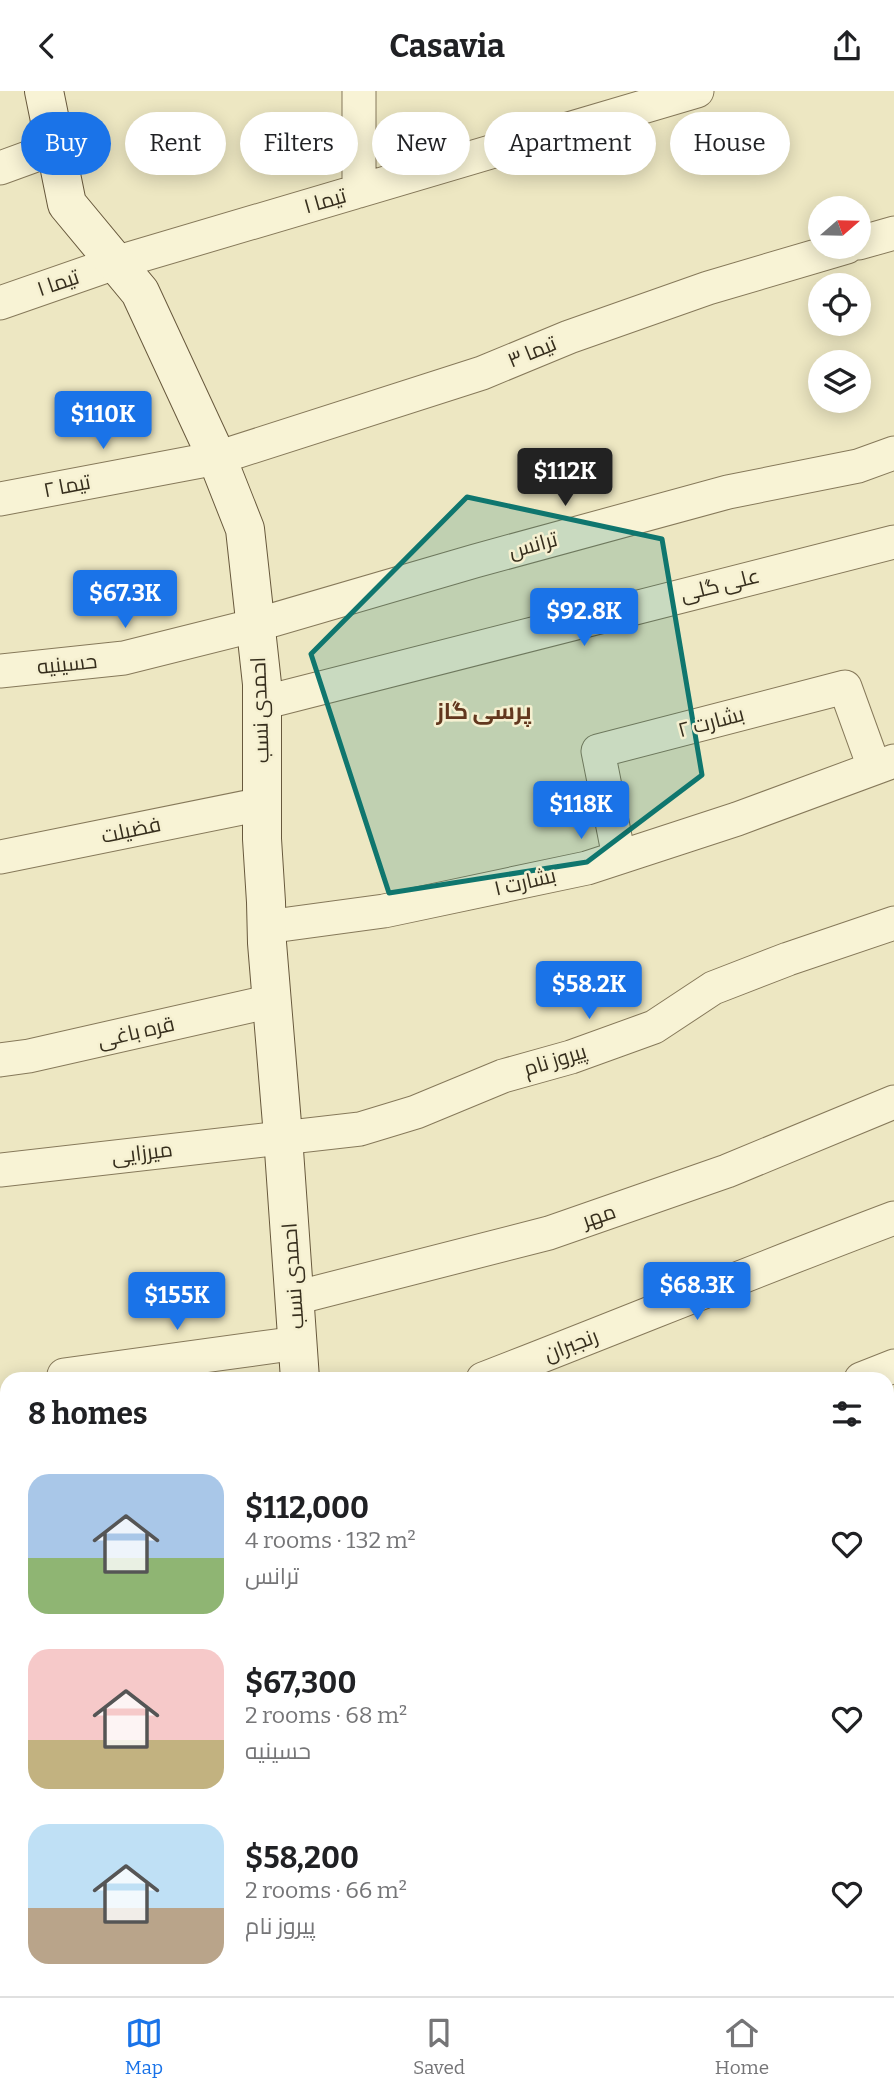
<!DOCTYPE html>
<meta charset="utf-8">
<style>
body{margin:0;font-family:Bitter,Cairo,serif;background:#f6f6f6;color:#202124;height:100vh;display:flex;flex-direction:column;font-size:26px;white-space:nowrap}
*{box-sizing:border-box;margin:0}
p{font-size:23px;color:#757577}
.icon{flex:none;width:38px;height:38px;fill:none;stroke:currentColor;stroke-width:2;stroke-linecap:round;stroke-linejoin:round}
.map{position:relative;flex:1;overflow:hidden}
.drawer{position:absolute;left:0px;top:1281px;width:894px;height:625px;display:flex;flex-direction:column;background:#fff;border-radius:21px 21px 0 0;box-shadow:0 4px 18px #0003}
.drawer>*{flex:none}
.hud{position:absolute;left:21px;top:21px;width:852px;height:63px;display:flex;gap:14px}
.needle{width:46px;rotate:70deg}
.controls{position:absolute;left:808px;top:105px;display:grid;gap:14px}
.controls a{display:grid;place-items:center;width:63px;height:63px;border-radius:50%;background:#fff;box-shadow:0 4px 18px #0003;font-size:35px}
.price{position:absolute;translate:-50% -60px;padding:0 16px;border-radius:7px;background:#1a73e8;color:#fff;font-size:23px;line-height:46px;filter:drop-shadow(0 2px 4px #0008)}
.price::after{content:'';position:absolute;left:50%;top:42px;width:21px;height:16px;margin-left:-10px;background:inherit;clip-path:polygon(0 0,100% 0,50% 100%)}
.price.active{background:#222;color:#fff}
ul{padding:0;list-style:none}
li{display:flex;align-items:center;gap:21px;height:175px;padding:0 28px}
li span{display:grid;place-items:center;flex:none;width:196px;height:140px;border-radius:21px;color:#555}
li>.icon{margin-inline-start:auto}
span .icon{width:84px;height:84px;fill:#fffc;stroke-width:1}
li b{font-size:30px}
h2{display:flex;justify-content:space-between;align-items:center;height:84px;padding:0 28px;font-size:30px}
.chip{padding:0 24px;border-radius:32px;background:#fff;box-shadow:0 4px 18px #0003;font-size:24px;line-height:63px}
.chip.active{background:#1a73e8;color:#fff}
header{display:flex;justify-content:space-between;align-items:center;height:91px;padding:0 28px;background:#fff;font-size:32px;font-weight:700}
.dock{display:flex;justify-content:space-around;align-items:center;height:98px;border-top:2px solid #e0e0e0;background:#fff;font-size:19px;color:#757577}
.dock a{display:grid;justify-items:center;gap:4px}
.dock .active{color:#1a73e8}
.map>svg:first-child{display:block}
.park{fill:url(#park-tufts)}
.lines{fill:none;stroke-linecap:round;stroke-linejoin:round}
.street-casing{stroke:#86795a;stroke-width:35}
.secondary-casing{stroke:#68593d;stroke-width:40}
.street{stroke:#f8f3d5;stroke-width:33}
.secondary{stroke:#f8f3d5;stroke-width:38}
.marked{fill:#0f766e;fill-opacity:0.2;stroke:#0f766e;stroke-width:5;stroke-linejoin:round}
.labels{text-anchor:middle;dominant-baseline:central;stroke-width:5;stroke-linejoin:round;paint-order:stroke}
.street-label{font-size:21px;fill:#362e1d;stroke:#f5f0d1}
.neighbourhood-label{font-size:23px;font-weight:bold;fill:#62371e;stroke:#f5f0d1}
</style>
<header><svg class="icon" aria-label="back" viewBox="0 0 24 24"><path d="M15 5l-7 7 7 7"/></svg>Casavia<svg class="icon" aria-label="share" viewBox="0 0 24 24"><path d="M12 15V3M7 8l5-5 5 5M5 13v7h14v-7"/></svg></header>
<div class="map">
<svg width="894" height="1905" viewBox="0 0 894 1905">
<defs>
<pattern id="park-tufts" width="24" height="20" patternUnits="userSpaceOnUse" patternTransform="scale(1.75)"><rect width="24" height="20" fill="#bccb96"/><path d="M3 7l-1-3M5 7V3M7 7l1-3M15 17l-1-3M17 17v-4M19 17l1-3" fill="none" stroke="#9aa57a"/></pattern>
</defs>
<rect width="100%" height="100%" fill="#ede7c2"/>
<!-- park -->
<path class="park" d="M894 1754V1905H873L872 1899H887V1755Z"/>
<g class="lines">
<defs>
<path id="street" d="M359 0V100
M0 77 55 57
M859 152 894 142
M0 212 115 172 697 0
M0 408 217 367 482 282 569 246 708 197 847 156
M0 580 124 567 256 534 475 470 728 401 858 375 894 362
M262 612 894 451
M0 766 262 713
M619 766 598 660 845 596 874 676
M266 836 384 820 587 777 737 728 894 670
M0 969 29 965 272 910
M0 1079 360 1038 416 1021 503 985 571 966 654 936 713 897 788 868 894 832
M295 1207 549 1142 727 1080 894 1011
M64 1284 298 1252
M483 1288C620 1235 756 1179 894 1127
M861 1288 894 1275
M887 1415 894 1446
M887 1481 894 1480
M0 1499 7 1498
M887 1571 894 1569
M0 1709 7 1708
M887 1731 894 1729
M844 1899V1905"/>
<path id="secondary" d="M44 0 67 113 140 201 217 367 245 438 262 593V748L266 811 267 852 283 1045 300 1288
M326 1905V1899"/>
</defs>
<!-- street casing -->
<use href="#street" class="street-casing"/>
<!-- secondary casing -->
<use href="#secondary" class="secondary-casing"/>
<!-- street -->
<use href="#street" class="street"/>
<!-- secondary -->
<use href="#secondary" class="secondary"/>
</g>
<!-- marked area -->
<path class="marked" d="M467 406 662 448 702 684 587 771 389 802 311 563Z"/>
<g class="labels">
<!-- street labels -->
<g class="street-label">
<text transform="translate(325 110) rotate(-16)">تیما ۱</text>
<text transform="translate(58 192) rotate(-19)">۱ تیما</text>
<text transform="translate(532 261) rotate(-22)">تیما ۳</text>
<text transform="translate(67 395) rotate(-11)">تیما ۲</text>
<text transform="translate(533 454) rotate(-15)">ترانس</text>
<text transform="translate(720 494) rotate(-14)">علی گلی</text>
<text transform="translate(67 573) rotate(-6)">حسینیه</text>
<text transform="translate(260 619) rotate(-92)">احمدی نسب</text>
<text transform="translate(711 631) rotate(-15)">بشارت ۲</text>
<text transform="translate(131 739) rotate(-12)">فضیلت</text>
<text transform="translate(525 791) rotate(-13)">بشارت ۱</text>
<text transform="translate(136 941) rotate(-13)">قره باغی</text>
<text transform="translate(555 969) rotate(-17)">پیروز نام</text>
<text transform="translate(142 1062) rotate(-7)">میرزایی</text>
<text transform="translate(599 1125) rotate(-19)">مهر</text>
<text transform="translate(293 1185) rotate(-94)">احمدی نسب</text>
<text transform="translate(571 1254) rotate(-21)">رنجبران</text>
</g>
<!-- neighbourhood labels -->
<g class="neighbourhood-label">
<text x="484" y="620">پرسی گاز</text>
</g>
</g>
</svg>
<div class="controls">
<a><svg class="needle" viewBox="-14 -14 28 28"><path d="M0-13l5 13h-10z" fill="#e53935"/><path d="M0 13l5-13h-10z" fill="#757577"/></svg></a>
<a><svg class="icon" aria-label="locate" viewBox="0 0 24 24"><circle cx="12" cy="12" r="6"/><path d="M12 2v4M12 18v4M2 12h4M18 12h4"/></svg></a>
<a><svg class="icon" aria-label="layers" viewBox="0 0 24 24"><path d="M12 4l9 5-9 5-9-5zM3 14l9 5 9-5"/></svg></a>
</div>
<b class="price" style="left:103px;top:360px">$110K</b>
<b class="price active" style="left:565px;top:417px">$112K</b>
<b class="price" style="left:125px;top:539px">$67.3K</b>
<b class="price" style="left:584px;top:557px">$92.8K</b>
<b class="price" style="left:581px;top:750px">$118K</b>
<b class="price" style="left:589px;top:930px">$58.2K</b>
<b class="price" style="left:697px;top:1231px">$68.3K</b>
<b class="price" style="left:177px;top:1241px">$155K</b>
<div class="hud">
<a class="chip active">Buy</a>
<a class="chip">Rent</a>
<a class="chip">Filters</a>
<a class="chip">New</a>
<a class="chip">Apartment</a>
<a class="chip">House</a>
</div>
<section class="drawer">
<h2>8 homes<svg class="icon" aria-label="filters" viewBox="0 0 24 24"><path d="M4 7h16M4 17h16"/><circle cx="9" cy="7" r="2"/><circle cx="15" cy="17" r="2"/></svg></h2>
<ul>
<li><span style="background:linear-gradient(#a9c7e8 60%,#8fb573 0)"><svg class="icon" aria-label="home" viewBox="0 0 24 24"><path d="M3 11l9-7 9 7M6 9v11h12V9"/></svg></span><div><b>$112,000</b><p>4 rooms · 132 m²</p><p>ترانس</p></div><svg class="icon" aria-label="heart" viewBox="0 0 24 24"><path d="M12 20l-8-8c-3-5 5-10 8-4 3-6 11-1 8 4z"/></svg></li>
<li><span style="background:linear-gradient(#f6c9c9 65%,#c2b280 0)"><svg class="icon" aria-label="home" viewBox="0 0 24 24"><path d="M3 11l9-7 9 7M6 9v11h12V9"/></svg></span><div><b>$67,300</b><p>2 rooms · 68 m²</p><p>حسینیه</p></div><svg class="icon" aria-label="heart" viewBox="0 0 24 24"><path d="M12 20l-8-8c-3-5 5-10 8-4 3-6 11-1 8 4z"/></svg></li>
<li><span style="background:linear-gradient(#bfe0f5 60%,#b9a48a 0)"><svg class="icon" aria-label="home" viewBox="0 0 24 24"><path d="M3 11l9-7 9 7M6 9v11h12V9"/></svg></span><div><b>$58,200</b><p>2 rooms · 66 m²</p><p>پیروز نام</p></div><svg class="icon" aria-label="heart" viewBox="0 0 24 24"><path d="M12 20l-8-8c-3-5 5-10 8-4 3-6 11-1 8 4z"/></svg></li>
</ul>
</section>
</div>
<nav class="dock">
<a class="active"><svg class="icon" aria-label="map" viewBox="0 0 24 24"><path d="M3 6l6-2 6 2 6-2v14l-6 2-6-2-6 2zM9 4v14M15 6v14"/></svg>Map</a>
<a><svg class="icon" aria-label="saved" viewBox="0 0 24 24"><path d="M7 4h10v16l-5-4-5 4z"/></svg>Saved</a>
<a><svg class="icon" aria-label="home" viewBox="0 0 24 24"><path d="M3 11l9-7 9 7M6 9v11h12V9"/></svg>Home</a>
</nav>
